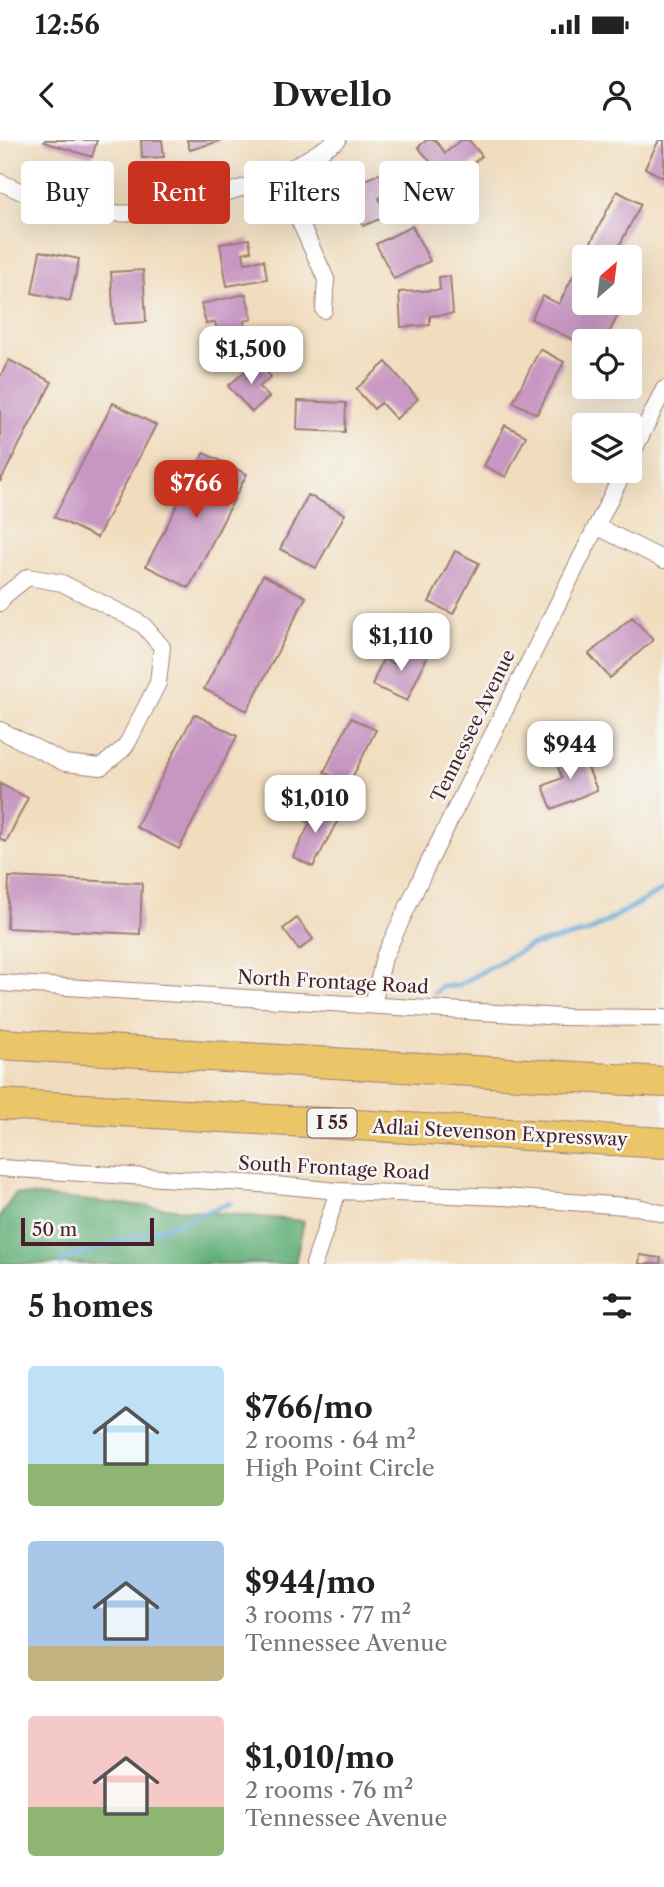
<!DOCTYPE html>
<meta charset="utf-8">
<style>
body{margin:0;font-family:"Libre Caslon Text",serif;background:#f6f6f6;color:#222;height:100vh;display:flex;flex-direction:column;font-size:26px;white-space:nowrap}
*{box-sizing:border-box;margin:0}
p{font-size:23px;color:#767676}
.icon{flex:none;width:38px;height:38px;fill:none;stroke:currentColor;stroke-width:2;stroke-linecap:round;stroke-linejoin:round}
.map{position:relative;height:1124px;overflow:hidden}
.sheet{display:flex;flex-direction:column;background:#fff;flex:1}
.sheet>*{flex:none}
.guide{position:absolute;left:21px;top:21px;width:623px;height:63px;display:flex;gap:14px}
.needle{width:46px;rotate:28deg}
.buttons{position:absolute;left:572px;top:105px;display:grid;gap:14px}
.buttons a{display:grid;place-items:center;width:70px;height:70px;border-radius:7px;background:#fff;box-shadow:0 7px 28px #0002;font-size:35px}
.scale{position:absolute;left:21px;bottom:18px;width:133px;box-sizing:border-box;padding-left:7px;border:4px solid #4a1f2b;border-top:0;font-size:19px;line-height:24px;white-space:nowrap;color:#4a1f2b;-webkit-text-stroke:5px #f6f6f2;paint-order:stroke}
.price{position:absolute;translate:-50% -60px;padding:0 16px;border-radius:14px;background:#fff;color:#222;font-size:23px;line-height:46px;filter:drop-shadow(0 2px 4px #0008)}
.price::after{content:'';position:absolute;left:50%;top:42px;width:21px;height:16px;margin-left:-10px;background:inherit;clip-path:polygon(0 0,100% 0,50% 100%)}
.price.current{background:#c8321e;color:#fff}
ul{padding:0;list-style:none}
li{display:flex;align-items:center;gap:21px;height:175px;padding:0 28px}
li span{display:grid;place-items:center;flex:none;width:196px;height:140px;border-radius:7px;color:#555}
li>.icon{margin-inline-start:auto}
span .icon{width:84px;height:84px;fill:#fffc;stroke-width:1}
li b{font-size:30px}
h2{display:flex;justify-content:space-between;align-items:center;height:84px;padding:0 28px;font-size:30px}
.tag{padding:0 24px;border-radius:7px;background:#fff;box-shadow:0 7px 28px #0002;font-size:24px;line-height:63px}
.tag.current{background:#c8321e;color:#fff}
.status{display:flex;justify-content:space-between;align-items:center;height:49px;padding:0 35px;background:#fff;direction:ltr}
.status svg{height:19px;fill:currentColor}
header{display:flex;justify-content:space-between;align-items:center;height:91px;padding:0 28px;background:#fff;font-size:32px;font-weight:700}
.map>svg:first-child{display:block}
.forest{fill:#64b079;stroke:#576852;stroke-width:2}
.lines{fill:none;stroke-linecap:round;stroke-linejoin:round}
.stream{stroke:#61a6d6;stroke-width:5}
.building{fill:#c896c2}
.street-casing{stroke:#9e7e74;stroke-width:18}
.highway-casing{stroke:#9e7e74;stroke-width:32}
.street{stroke:#fff;stroke-width:16}
.highway{stroke:#ebc669;stroke-width:30}
.labels{text-anchor:middle;dominant-baseline:central;stroke-width:5;stroke-linejoin:round;paint-order:stroke}
.shield{fill:#f6f6f2;stroke:#7e6067;stroke-width:2}
.shield-label{font-size:18px;font-weight:bold;fill:#4a1f2b}
.street-label{font-size:19px;fill:#4a1f2b;stroke:#f6f6f2}
</style>
<div class="status"><b>12:56</b><svg viewBox="0 0 49 12"><path d="M0 12V9h3v3zM5 12V6h3v6zM10 12V3h3v9zM15 12V0h3v12zM26 1h20v11H26zM47 4h2v5h-2z"/></svg></div>
<header><svg class="icon" aria-label="back" viewBox="0 0 24 24"><path d="M15 5l-7 7 7 7"/></svg>Dwello<svg class="icon" aria-label="person" viewBox="0 0 24 24"><circle cx="12" cy="8" r="4"/><path d="M4 21q1-7 8-7t8 7"/></svg></header>
<div class="map">
<svg width="664" height="1124" viewBox="0 0 664 1124">
<rect width="100%" height="100%" fill="#f6f6f2"/>
<filter id="ink" filterUnits="userSpaceOnUse"><feTurbulence type="fractalNoise" baseFrequency=".0143" numOctaves="2"/><feDisplacementMap in="SourceGraphic" scale="14" xChannelSelector="R" yChannelSelector="G"/><feConvolveMatrix kernelMatrix="1 2 1 2 8 2 1 2 1" color-interpolation-filters="sRGB"/></filter>
<filter id="wash" filterUnits="userSpaceOnUse"><feTurbulence type="fractalNoise" baseFrequency=".00686" numOctaves="4" result="noise"/><feDisplacementMap in="SourceGraphic" scale="28" xChannelSelector="R" yChannelSelector="G"/><feGaussianBlur stdDeviation="1.57" result="paint"/><feColorMatrix in="noise" values="0 0 0 0 0 0 0 0 0 0 0 0 0 0 0 0 0 1.4 0 .05"/><feComposite in="paint" operator="in"/></filter>
<g filter="url(#wash)">
<rect width="100%" height="100%" fill="#f1ddbe"/>
<!-- forest -->
<path class="forest" d="M15 1054 304 1081 295 1124H0V1076Z"/>
<g class="lines">
<!-- stream -->
<path class="stream" d="M435 853 441 846H457L529 806 588 792 664 749
M259 1027 266 1021
M61 1124 67 1118 179 1083 230 1063"/>
</g>
<g id="blocks">
<!-- building -->
<path class="building" d="M45 0H97L92 17 44 2Z
M141 0H162L164 17 142 18Z
M187 0H220V1L190 10Z
M427 0H435L445 13 461 0H469L482 16 448 43 418 7Z
M659 0H664V38L645 28Z
M383 32 392 53 379 58 387 76 363 86 346 48Z
M617 51 641 64 614 116 590 104Z
M412 86 430 121 394 139 376 104Z
M249 99 251 111 243 113 245 123 264 120 267 139 227 146 220 104Z
M40 111 79 119 70 161 32 153Z
M143 130 146 182 114 184 111 132Z
M574 134 584 140V163H624L605 201H584V205L531 179 543 156 559 164Z
M450 136 453 174 430 176V185L401 187 399 152 440 150 439 137Z
M246 154 252 179 244 181 249 204 222 211 215 182 206 184 201 164Z
M540 209 564 222 537 274 513 262Z
M9 220 52 242 0 342V237Z
M257 221 271 237 259 247 269 257 252 272 228 246Z
M386 222 418 259 396 279 381 263 374 269 356 249Z
M298 261 346 263 345 292 297 290Z
M113 263 156 285 97 398 54 377Z
M505 285 526 296 506 337 484 326Z
M204 313 247 334 189 448 146 426Z
M308 355 345 374 316 428 280 409Z
M455 411 479 423 453 474 429 462Z
M263 435 306 457 247 571 204 549Z
M632 477 653 500 610 538 589 514Z
M406 505 428 515 407 561 372 545 383 519 397 525Z
M194 574 237 596 179 709 136 687Z
M351 578 376 590 349 644 324 632Z
M581 611 597 650 552 669 543 646 562 638 556 622Z
M0 644 28 658 6 702 0 699Z
M308 664 338 680 313 727 293 717 310 683 301 678Z
M9 737 142 743 140 794 7 788Z
M297 778 313 799 299 810 283 789Z
M640 1115 661 1118 660 1124H639Z"/>
</g>
</g>
<g filter="url(#ink)">
<use href="#blocks" fill-opacity="0" stroke="#9e7e74" stroke-width="2"/>
<g class="lines">
<defs>
<path id="street" d="M278 34 326 139 324 170
M0 42C50 67 109 81 165 69 179 67 193 62 207 58 231 51 255 45 278 35 299 25 319 12 338 0
M630 318 664 249
M596 386 664 420
M0 463 4 456 28 437 62 443 135 480 144 486 162 507 158 543 128 602 123 609 101 627 65 623 0 590
M0 843 562 877 664 878
M373 865 384 817 424 732 624 331
M0 1028 275 1045 338 1051 504 1057 638 1067 664 1074
M314 1124 338 1051"/>
<path id="highway" d="M0 904 664 942
M0 964 664 1003"/>
</defs>
<!-- street casing -->
<use href="#street" class="street-casing"/>
<!-- highway casing -->
<use href="#highway" class="highway-casing"/>
<!-- street -->
<use href="#street" class="street"/>
<!-- highway -->
<use href="#highway" class="highway"/>
</g>
</g>
<g class="labels">
<!-- shield labels -->
<rect class="shield" x="307.5" y="968.5" width="49" height="29" rx="5"/>
<g class="shield-label">
<text x="332" y="983">I 55</text>
</g>
<!-- street labels -->
<g class="street-label">
<text transform="translate(473 586) rotate(-64)">Tennessee Avenue</text>
<text transform="translate(333 842) rotate(3)">North Frontage Road</text>
<text transform="translate(500 993) rotate(3)">Adlai Stevenson Expressway</text>
<text transform="translate(334 1028) rotate(3)">South Frontage Road</text>
</g>
</g>
</svg>
<div class="buttons">
<a><svg class="needle" viewBox="-14 -14 28 28"><path d="M0-13l5 13h-10z" fill="#e53935"/><path d="M0 13l5-13h-10z" fill="#767676"/></svg></a>
<a><svg class="icon" aria-label="locate" viewBox="0 0 24 24"><circle cx="12" cy="12" r="6"/><path d="M12 2v4M12 18v4M2 12h4M18 12h4"/></svg></a>
<a><svg class="icon" aria-label="layers" viewBox="0 0 24 24"><path d="M12 4l9 5-9 5-9-5zM3 14l9 5 9-5"/></svg></a>
</div>
<div class="scale">50 m</div>
<b class="price" style="left:251px;top:246px">$1,500</b>
<b class="price current" style="left:196px;top:380px">$766</b>
<b class="price" style="left:401px;top:533px">$1,110</b>
<b class="price" style="left:570px;top:641px">$944</b>
<b class="price" style="left:315px;top:695px">$1,010</b>
<div class="guide">
<a class="tag">Buy</a>
<a class="tag current">Rent</a>
<a class="tag">Filters</a>
<a class="tag">New</a>
</div>
</div>
<section class="sheet">
<h2>5 homes<svg class="icon" aria-label="filters" viewBox="0 0 24 24"><path d="M4 7h16M4 17h16"/><circle cx="9" cy="7" r="2"/><circle cx="15" cy="17" r="2"/></svg></h2>
<ul>
<li><span style="background:linear-gradient(#bfe0f5 70%,#8fb573 0)"><svg class="icon" aria-label="home" viewBox="0 0 24 24"><path d="M3 11l9-7 9 7M6 9v11h12V9"/></svg></span><div><b>$766/mo</b><p>2 rooms · 64 m²</p><p>High Point Circle</p></div></li>
<li><span style="background:linear-gradient(#a9c7e8 75%,#c2b280 0)"><svg class="icon" aria-label="home" viewBox="0 0 24 24"><path d="M3 11l9-7 9 7M6 9v11h12V9"/></svg></span><div><b>$944/mo</b><p>3 rooms · 77 m²</p><p>Tennessee Avenue</p></div></li>
<li><span style="background:linear-gradient(#f6c9c9 65%,#8fb573 0)"><svg class="icon" aria-label="home" viewBox="0 0 24 24"><path d="M3 11l9-7 9 7M6 9v11h12V9"/></svg></span><div><b>$1,010/mo</b><p>2 rooms · 76 m²</p><p>Tennessee Avenue</p></div></li>
</ul>
</section>
